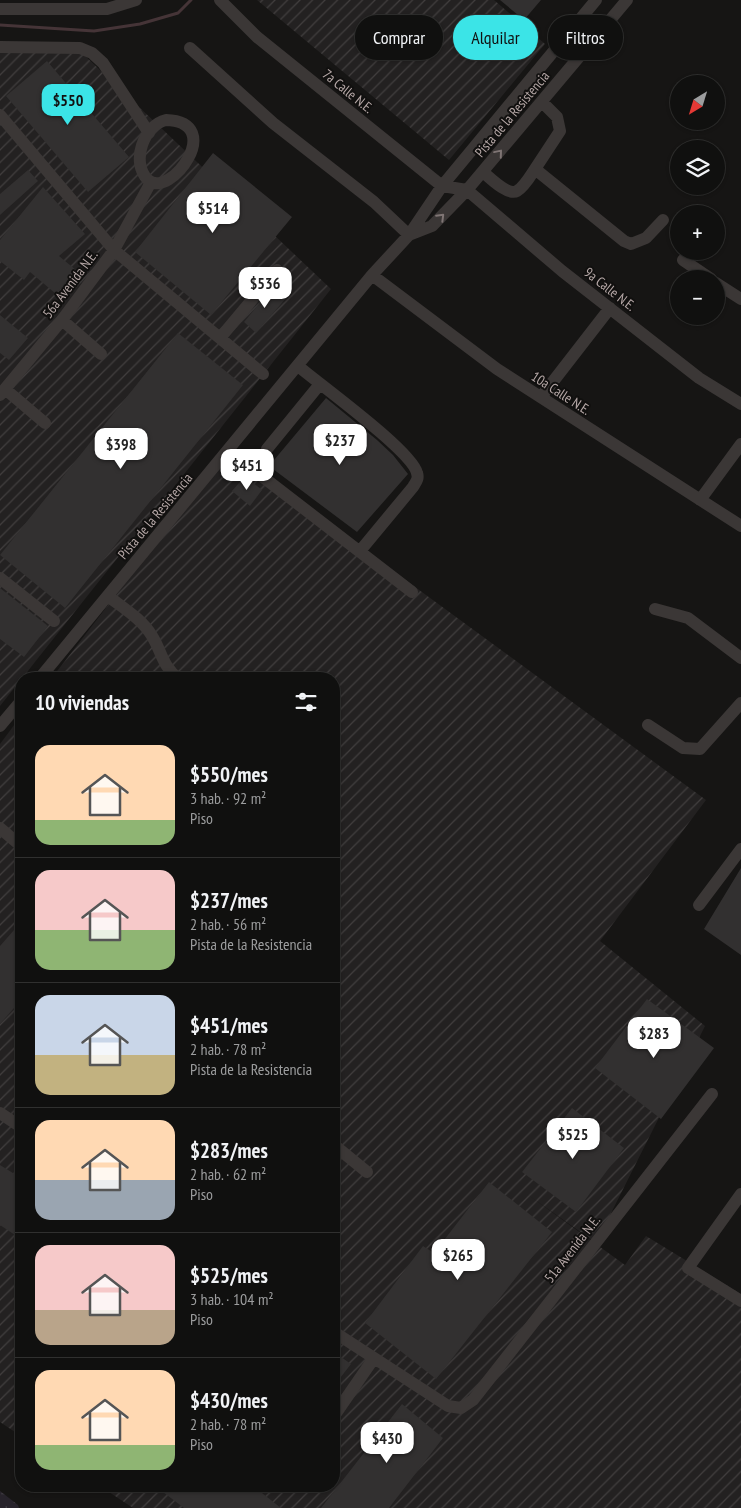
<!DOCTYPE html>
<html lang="es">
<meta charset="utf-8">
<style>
body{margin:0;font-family:"PT Sans Narrow",sans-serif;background:#191918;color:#f1f3f6;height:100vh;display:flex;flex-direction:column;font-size:19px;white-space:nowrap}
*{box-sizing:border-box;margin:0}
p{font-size:16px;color:#9c9d9e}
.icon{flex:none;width:28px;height:28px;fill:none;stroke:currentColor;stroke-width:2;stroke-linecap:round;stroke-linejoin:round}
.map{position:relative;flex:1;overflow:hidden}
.side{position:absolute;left:15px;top:672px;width:325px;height:820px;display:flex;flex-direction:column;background:#10100f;border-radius:20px;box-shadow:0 1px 4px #0004,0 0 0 1px #30302f}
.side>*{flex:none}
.banner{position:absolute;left:355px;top:15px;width:310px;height:45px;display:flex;gap:10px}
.needle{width:32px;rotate:218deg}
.controls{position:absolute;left:670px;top:75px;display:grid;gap:10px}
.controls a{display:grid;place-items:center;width:55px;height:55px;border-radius:50%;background:#10100f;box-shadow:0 1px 4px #0004,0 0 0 1px #30302f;font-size:25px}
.price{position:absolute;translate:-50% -42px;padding:0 11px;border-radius:10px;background:#fff;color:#222;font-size:16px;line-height:32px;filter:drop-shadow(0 1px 2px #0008)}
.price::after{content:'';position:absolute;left:50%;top:30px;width:15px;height:11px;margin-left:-8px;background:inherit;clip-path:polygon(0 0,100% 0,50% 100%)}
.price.on{background:#3be4e7;color:#111}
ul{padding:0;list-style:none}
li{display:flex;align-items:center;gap:15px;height:125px;padding:0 20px}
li+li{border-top:1px solid #30302f}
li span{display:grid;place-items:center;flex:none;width:140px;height:100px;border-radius:15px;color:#555}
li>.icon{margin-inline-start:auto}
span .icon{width:60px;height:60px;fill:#fffc;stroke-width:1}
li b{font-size:21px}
h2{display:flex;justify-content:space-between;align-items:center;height:60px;padding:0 20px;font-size:21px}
.pill{padding:0 18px;border-radius:22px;background:#10100f;box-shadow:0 1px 4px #0004,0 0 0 1px #30302f;font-size:18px;line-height:45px}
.pill.on{background:#3be4e7;color:#111}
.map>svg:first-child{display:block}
.industrial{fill:url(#industrial-furrows)}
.wetland{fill:url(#wetland-marsh)}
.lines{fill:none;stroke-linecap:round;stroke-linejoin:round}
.stream{stroke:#453437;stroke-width:3}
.building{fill:#323030}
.minor{stroke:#3b3736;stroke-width:12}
.oneway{stroke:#7f7574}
.labels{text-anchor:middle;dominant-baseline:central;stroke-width:4;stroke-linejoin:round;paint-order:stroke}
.street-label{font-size:14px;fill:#b6a8a7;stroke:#11100f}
</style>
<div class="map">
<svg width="741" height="1508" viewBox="0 0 741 1508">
<defs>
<pattern id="industrial-furrows" width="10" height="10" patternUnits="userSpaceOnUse" patternTransform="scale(1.25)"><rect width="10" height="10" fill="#232121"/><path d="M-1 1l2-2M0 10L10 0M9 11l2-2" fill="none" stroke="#413e3e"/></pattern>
<pattern id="wetland-marsh" width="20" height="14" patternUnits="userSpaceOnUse" patternTransform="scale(1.25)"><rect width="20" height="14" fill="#27232b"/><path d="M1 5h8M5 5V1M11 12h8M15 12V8" fill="none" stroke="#444047"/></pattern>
</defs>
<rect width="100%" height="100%" fill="#161514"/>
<!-- industrial -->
<path class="industrial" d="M257 0H494L545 44 449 160Z
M0 47 81 52 331 289 0 706Z
M228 450 706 800 600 941 705 1026 596 1243 524 1192 625 1265 646 1236 741 1294V1508H133L100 1486H334V679H51Z
M21 716V1436L0 1422V744Z"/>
<!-- wetland -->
<path class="wetland" d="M0 1491 18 1505 19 1508H0Z"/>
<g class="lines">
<!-- stream -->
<path class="stream" d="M0 25 94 31 140 24 178 13 191 0"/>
</g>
<!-- building -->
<path class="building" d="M500 0H541L524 20Z
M47 61 129 157 88 192 6 96Z
M213 153 292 217 211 315 135 252Z
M28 170 38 181 0 215V194Z
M43 187 85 234 59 256 76 270 56 294 30 272 24 280 0 261V240Z
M274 286 287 297 256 333 244 322Z
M0 315 28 338 9 360 0 353Z
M178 333 243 385 65 608 0 555Z
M326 398 377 440 393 455 408 474 357 532 269 466Z
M245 476 262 490 250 506 232 491Z
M0 588 48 626 24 657 0 639Z
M741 868V955L704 929Z
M21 922V1000L0 1024V946Z
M647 999 714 1048 661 1119 595 1068Z
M572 1108 624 1148 576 1212 522 1172Z
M0 1165 21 1178V1239L0 1225Z
M489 1182 552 1232 436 1379 365 1323 423 1246 434 1253Z
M334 1352 351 1364 334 1386Z
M402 1404 443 1438 389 1508H321Z
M155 1486H253L281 1508H184Z"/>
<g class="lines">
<!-- minor -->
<path class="minor" d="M220 0 257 37 442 186 467 190 562 271 699 378 741 404
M0 9H107L136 0
M0 47 80 48 92 53 103 63 149 133
M190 48 273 123 374 202 409 235
M542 102 557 117 560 131 535 169 624 241 631 244 646 238 663 220
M0 115 114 250 263 374
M166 120C227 122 170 200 148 180 130 162 144 125 166 120Z
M483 172C490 178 508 196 517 191 524 187 531 175 535 169
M409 235 432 226 467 190 627 0
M683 260 711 279
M372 275 497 369 741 526
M716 283 741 299
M62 320 101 354
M220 338 277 270
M298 366C319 384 412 451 417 473 419 479 416 482 413 487L360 551
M5 389 45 423
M0 395 62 320 114 250 151 182
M541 397 610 308
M267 449 320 384
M228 450 412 592
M700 500 741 444
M0 578 54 621
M108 596C123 608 142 619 152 636 162 652 162 666 179 679
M655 609 688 618 741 658
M39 679 372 275 409 235 442 186 596 0
M648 725 683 748 700 749 741 703
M0 726 21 701
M0 828 21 846
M699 905 741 849
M0 1113 21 1127
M334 1145 367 1172
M741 1194 688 1268 741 1301
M334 1332 448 1406 461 1408 473 1400 712 1094
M334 1416 374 1358"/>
</g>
<!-- one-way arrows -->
<defs><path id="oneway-chevron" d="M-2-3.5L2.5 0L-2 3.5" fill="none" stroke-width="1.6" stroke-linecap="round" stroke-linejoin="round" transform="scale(1.25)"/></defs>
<g class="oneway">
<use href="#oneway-chevron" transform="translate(499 153) rotate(-50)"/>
<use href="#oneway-chevron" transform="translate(441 217) rotate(-45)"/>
</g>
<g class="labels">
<!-- street labels -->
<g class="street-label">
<text transform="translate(348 91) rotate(39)">7a Calle N.E.</text>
<text transform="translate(512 114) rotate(-50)">Pista de la Resistencia</text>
<text transform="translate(70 284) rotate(-53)">56a Avenida N.E.</text>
<text transform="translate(610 289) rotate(38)">9a Calle N.E.</text>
<text transform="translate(561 393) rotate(33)">10a Calle N.E.</text>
<text transform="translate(155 516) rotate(-50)">Pista de la Resistencia</text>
<text transform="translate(572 1249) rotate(-52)">51a Avenida N.E.</text>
</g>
</g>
</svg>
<div class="controls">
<a><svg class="needle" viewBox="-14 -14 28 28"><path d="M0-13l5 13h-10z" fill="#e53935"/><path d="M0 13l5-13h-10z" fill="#9c9d9e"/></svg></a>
<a><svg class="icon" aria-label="layers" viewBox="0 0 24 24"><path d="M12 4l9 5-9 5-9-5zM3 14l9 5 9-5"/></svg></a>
<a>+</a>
<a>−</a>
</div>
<b class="price on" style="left:68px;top:126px">$550</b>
<b class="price" style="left:213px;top:234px">$514</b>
<b class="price" style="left:265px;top:309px">$536</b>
<b class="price" style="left:340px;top:466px">$237</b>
<b class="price" style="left:121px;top:470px">$398</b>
<b class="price" style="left:247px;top:491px">$451</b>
<b class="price" style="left:654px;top:1059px">$283</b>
<b class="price" style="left:573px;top:1160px">$525</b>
<b class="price" style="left:458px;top:1281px">$265</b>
<b class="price" style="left:387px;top:1464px">$430</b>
<div class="banner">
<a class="pill">Comprar</a>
<a class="pill on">Alquilar</a>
<a class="pill">Filtros</a>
</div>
<section class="side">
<h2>10 viviendas<svg class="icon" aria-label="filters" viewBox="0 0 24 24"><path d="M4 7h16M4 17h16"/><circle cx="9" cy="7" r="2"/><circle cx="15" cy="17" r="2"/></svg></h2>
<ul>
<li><span style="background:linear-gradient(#ffd9b3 75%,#8fb573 0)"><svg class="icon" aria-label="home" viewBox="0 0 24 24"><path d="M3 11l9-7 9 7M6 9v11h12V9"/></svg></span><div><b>$550/mes</b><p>3 hab. · 92 m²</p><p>Piso</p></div></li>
<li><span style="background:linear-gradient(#f6c9c9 60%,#8fb573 0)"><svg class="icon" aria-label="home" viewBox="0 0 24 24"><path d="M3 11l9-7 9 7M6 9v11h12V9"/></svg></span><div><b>$237/mes</b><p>2 hab. · 56 m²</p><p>Pista de la Resistencia</p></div></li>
<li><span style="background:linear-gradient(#c9d6e8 60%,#c2b280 0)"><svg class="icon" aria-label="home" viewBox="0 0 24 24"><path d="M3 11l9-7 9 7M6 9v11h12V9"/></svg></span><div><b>$451/mes</b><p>2 hab. · 78 m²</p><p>Pista de la Resistencia</p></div></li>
<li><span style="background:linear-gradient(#ffd9b3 60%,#9aa5b1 0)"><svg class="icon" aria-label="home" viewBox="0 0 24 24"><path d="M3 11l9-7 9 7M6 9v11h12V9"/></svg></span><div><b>$283/mes</b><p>2 hab. · 62 m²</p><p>Piso</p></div></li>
<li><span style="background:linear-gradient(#f6c9c9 65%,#b9a48a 0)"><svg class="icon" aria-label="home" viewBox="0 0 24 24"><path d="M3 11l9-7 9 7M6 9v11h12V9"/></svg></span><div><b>$525/mes</b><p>3 hab. · 104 m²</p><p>Piso</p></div></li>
<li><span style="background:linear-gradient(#ffd9b3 75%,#8fb573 0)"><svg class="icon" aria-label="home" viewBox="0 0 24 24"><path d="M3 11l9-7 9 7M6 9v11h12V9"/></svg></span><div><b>$430/mes</b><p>2 hab. · 78 m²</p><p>Piso</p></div></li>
</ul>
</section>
</div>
